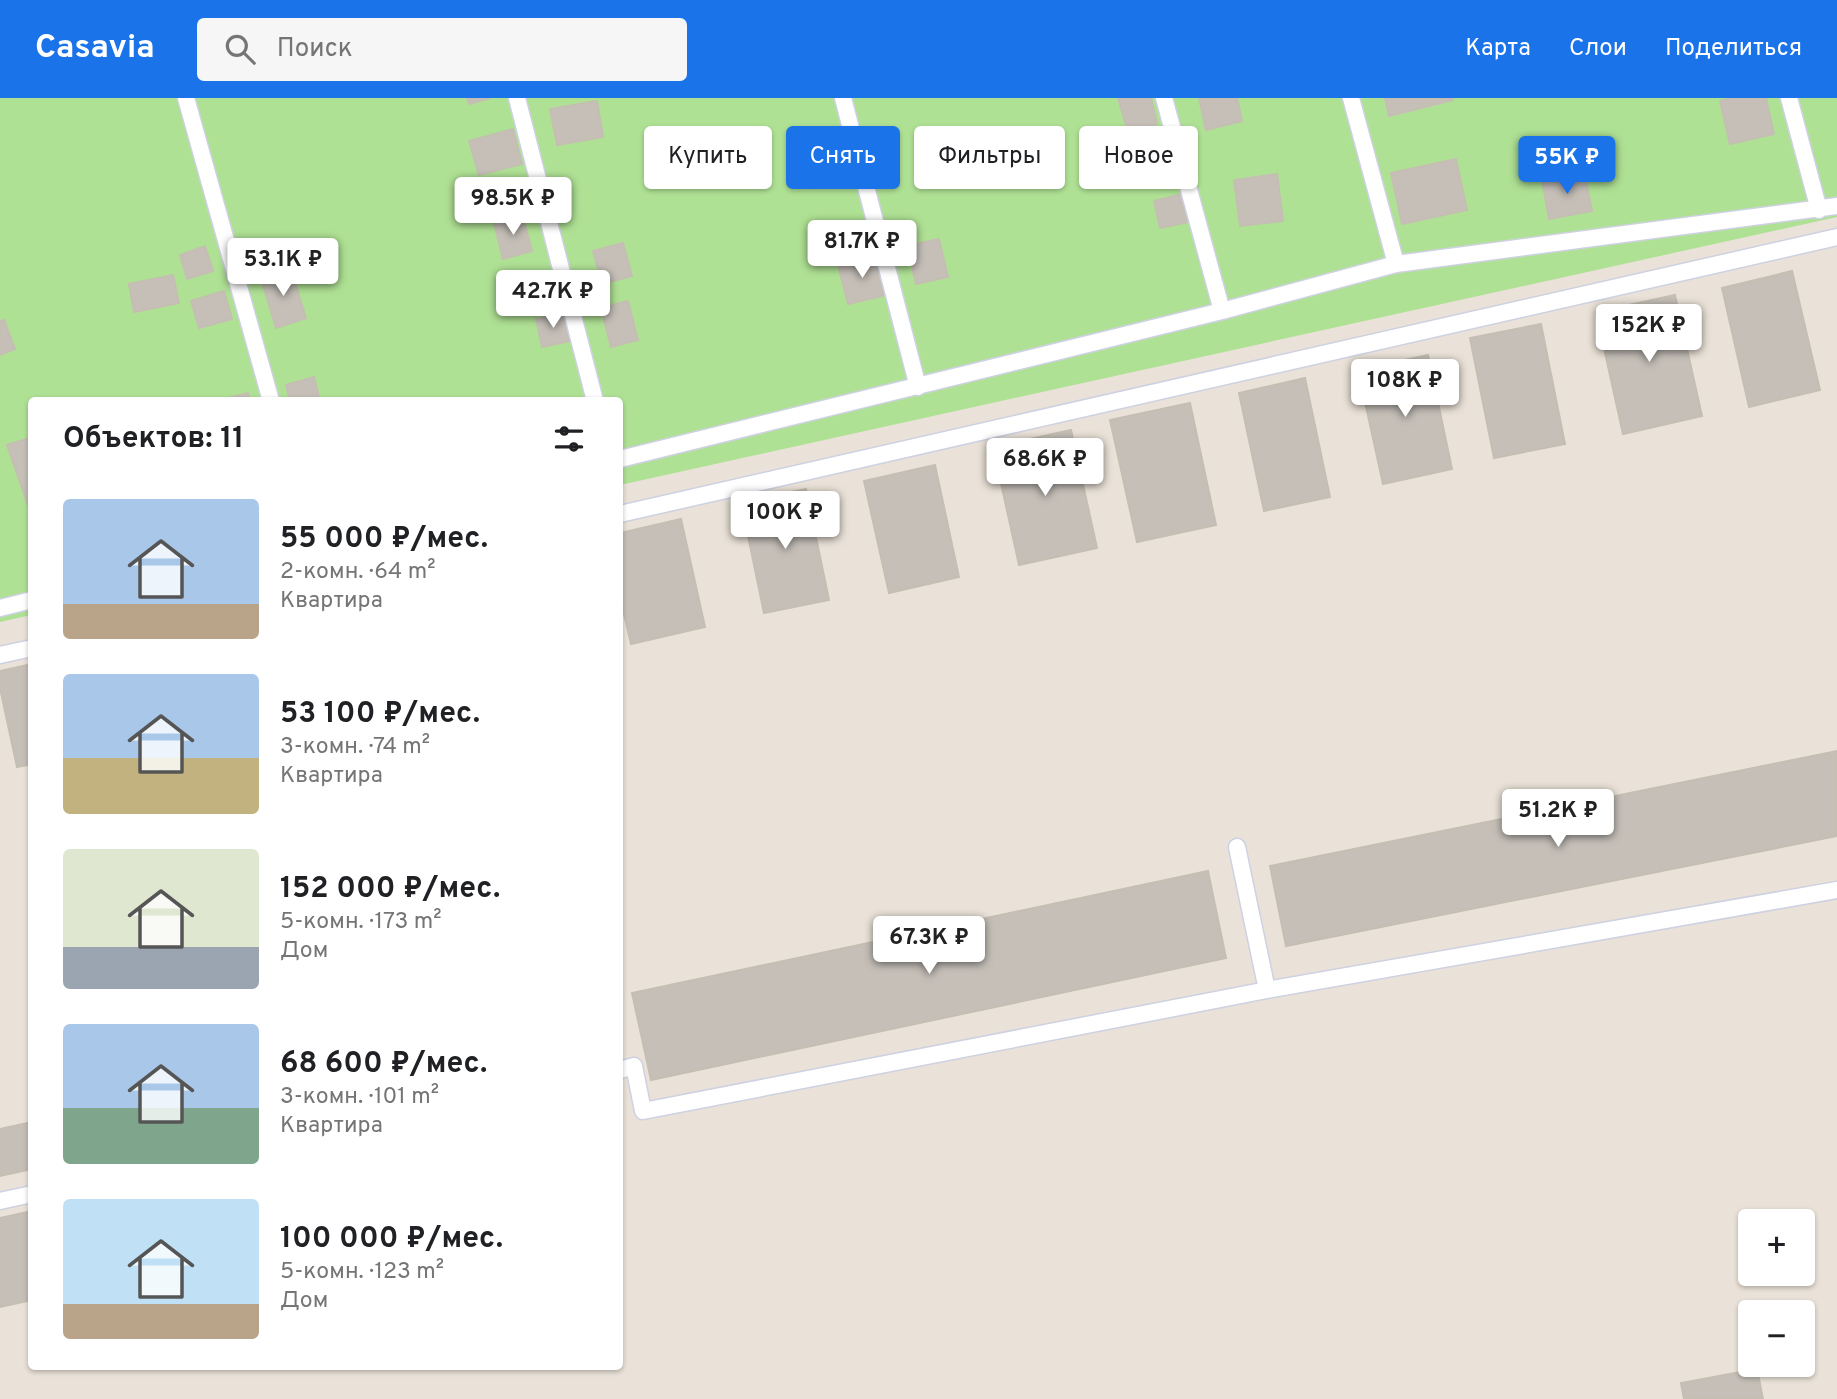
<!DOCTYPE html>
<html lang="ru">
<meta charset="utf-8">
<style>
body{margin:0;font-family:Overpass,sans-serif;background:#f6f6f6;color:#202124;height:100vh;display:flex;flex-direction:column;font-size:26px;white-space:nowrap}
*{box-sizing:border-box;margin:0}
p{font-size:23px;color:#757577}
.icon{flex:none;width:38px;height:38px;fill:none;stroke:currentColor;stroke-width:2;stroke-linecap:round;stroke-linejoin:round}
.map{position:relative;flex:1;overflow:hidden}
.sheet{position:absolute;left:28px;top:299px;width:595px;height:973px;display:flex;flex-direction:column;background:#fff;border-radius:7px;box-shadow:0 2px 5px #0004}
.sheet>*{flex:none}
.guide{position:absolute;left:644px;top:28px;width:665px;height:63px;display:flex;gap:14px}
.tools{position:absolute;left:1738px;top:1111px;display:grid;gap:14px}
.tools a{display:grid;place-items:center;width:77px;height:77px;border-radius:7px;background:#fff;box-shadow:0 2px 5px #0004;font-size:35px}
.price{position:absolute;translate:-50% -60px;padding:0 16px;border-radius:7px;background:#fff;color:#222;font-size:23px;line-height:46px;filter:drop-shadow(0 2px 4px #0008)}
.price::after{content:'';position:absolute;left:50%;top:42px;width:21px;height:16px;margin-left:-10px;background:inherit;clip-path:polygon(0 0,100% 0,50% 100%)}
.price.current{background:#1a73e8;color:#fff}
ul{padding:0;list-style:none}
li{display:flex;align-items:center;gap:21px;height:175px;padding:0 35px}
li span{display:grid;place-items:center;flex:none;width:196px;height:140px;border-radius:7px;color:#555}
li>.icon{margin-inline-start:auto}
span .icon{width:84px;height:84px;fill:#fffc;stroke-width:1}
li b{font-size:30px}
h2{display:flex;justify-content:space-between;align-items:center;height:84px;padding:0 35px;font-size:30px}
.pill{padding:0 24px;border-radius:7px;background:#fff;box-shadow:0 2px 5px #0004;font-size:24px;line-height:63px}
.pill.current{background:#1a73e8;color:#fff}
header{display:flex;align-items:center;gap:42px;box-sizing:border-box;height:98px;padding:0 35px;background:#1a73e8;color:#fff}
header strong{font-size:33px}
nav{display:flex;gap:38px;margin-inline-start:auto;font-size:24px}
.search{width:490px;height:63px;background:#f6f6f6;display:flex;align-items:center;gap:18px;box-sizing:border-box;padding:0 24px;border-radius:7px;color:#757577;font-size:26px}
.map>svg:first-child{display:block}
.green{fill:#afe194}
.building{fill:#c5bfb8;stroke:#c5beb2;stroke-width:2}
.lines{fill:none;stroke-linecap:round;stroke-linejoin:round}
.lane-casing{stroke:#ced1e1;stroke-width:19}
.lane{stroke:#fff;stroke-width:16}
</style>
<header>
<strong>Casavia</strong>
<div class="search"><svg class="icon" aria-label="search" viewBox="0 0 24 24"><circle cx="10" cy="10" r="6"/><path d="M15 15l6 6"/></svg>Поиск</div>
<nav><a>Карта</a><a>Слои</a><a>Поделиться</a></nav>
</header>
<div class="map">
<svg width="1837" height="1301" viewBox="0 0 1837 1301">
<rect width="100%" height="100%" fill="#eae2d8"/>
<!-- green -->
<path class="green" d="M0 0H1837V119L620 387V303H32L31 517 0 524Z"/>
<!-- building -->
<path class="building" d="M467 0H490L469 6Z
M1118 0H1151L1157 26 1128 34Z
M1199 0H1237L1242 23 1206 32Z
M1385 0H1453V2L1389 18Z
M1732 0H1766L1774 36 1730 46 1720 3Z
M597 3 603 39 557 47 550 11Z
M513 31 522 66 479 77 469 43Z
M842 49 849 83 814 90 806 57Z
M1456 61 1467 112 1402 126 1391 75Z
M1584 74 1592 113 1549 121 1542 82Z
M1277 76 1283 123 1240 128 1234 82Z
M1182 96 1188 124 1160 130 1154 103Z
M522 117 532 153 503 161 494 125Z
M939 141 948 179 916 186 907 148Z
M623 145 632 178 602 186 593 153Z
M205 148 213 173 187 181 180 157Z
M876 157 886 197 848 206 838 167Z
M291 171 306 220 276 230 261 180Z
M1792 173 1820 292 1749 309 1722 190Z
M173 177 179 205 134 214 129 186Z
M224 193 232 221 199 230 191 203Z
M1675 197 1702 318 1623 336 1596 214Z
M628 203 638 242 611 249 601 210Z
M564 215 570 243 542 249 536 221Z
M4 222 15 251 0 257V223Z
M1541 226 1565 346 1494 360 1470 240Z
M1428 257 1452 371 1383 386 1358 272Z
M314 279 320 303H290L286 287Z
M1305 280 1330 399 1264 413 1239 295Z
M248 295 250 303H217Z
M1190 305 1216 427 1137 444 1110 322Z
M1071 332 1097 450 1019 467 993 349Z
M32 339V412L30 413 7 347Z
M935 367 959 479 889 495 864 383Z
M806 391 829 502 764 515 741 404Z
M681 421 705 529 631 546 620 499V435Z
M32 566V666L17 669 0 590V573Z
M1837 653V738L1286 848 1270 768Z
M1208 773 1226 860 651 982 632 895Z
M32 1024V1071L0 1078V1031Z
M32 1113V1202L0 1209V1120Z
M1757 1271 1763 1301H1684L1681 1285Z"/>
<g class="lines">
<defs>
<path id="lane" d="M186 0 271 303
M517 0 595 303
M843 0 918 289
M1164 0 1222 213
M1351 0 1396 166
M1789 0 1819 112
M620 361 1222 213 1396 166 1837 108
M620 416 1837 139
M0 510 32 502
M0 557 32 550
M1237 749 1267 892
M620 972 634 968 643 1013 1267 892 1837 792
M0 1103 32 1096"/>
</defs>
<!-- lane casing -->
<use href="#lane" class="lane-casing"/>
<!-- lane -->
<use href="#lane" class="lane"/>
</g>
</svg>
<div class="tools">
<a>+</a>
<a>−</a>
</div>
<b class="price current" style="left:1567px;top:98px">55K ₽</b>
<b class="price" style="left:513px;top:139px">98.5K ₽</b>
<b class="price" style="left:862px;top:182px">81.7K ₽</b>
<b class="price" style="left:283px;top:200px">53.1K ₽</b>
<b class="price" style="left:553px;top:232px">42.7K ₽</b>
<b class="price" style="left:1649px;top:266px">152K ₽</b>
<b class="price" style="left:1405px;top:321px">108K ₽</b>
<b class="price" style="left:1045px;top:400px">68.6K ₽</b>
<b class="price" style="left:785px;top:453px">100K ₽</b>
<b class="price" style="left:1558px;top:751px">51.2K ₽</b>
<b class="price" style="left:929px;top:878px">67.3K ₽</b>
<div class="guide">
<a class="pill">Купить</a>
<a class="pill current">Снять</a>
<a class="pill">Фильтры</a>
<a class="pill">Новое</a>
</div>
<section class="sheet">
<h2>Объектов: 11<svg class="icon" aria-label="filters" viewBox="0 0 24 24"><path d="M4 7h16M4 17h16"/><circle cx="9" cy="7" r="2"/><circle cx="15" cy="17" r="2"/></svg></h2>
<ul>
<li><span style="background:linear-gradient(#a9c7e8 75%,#b9a48a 0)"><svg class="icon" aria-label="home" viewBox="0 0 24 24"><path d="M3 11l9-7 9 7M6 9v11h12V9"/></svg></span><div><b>55 000 ₽/мес.</b><p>2-комн. · 64 m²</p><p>Квартира</p></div></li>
<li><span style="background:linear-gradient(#a9c7e8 60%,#c2b280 0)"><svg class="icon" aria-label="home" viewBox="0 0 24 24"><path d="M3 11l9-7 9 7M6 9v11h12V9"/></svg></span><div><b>53 100 ₽/мес.</b><p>3-комн. · 74 m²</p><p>Квартира</p></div></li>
<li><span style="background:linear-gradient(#dfe7d0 70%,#9aa5b1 0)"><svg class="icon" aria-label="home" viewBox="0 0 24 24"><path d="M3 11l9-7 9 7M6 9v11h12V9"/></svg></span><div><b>152 000 ₽/мес.</b><p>5-комн. · 173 m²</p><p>Дом</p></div></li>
<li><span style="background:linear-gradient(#a9c7e8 60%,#7fa58c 0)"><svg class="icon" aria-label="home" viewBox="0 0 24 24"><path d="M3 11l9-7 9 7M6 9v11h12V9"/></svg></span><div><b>68 600 ₽/мес.</b><p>3-комн. · 101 m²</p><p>Квартира</p></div></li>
<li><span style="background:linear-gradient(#bfe0f5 75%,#b9a48a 0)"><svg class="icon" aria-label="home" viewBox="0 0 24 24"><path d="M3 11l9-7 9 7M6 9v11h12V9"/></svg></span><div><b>100 000 ₽/мес.</b><p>5-комн. · 123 m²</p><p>Дом</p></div></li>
</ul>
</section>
</div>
